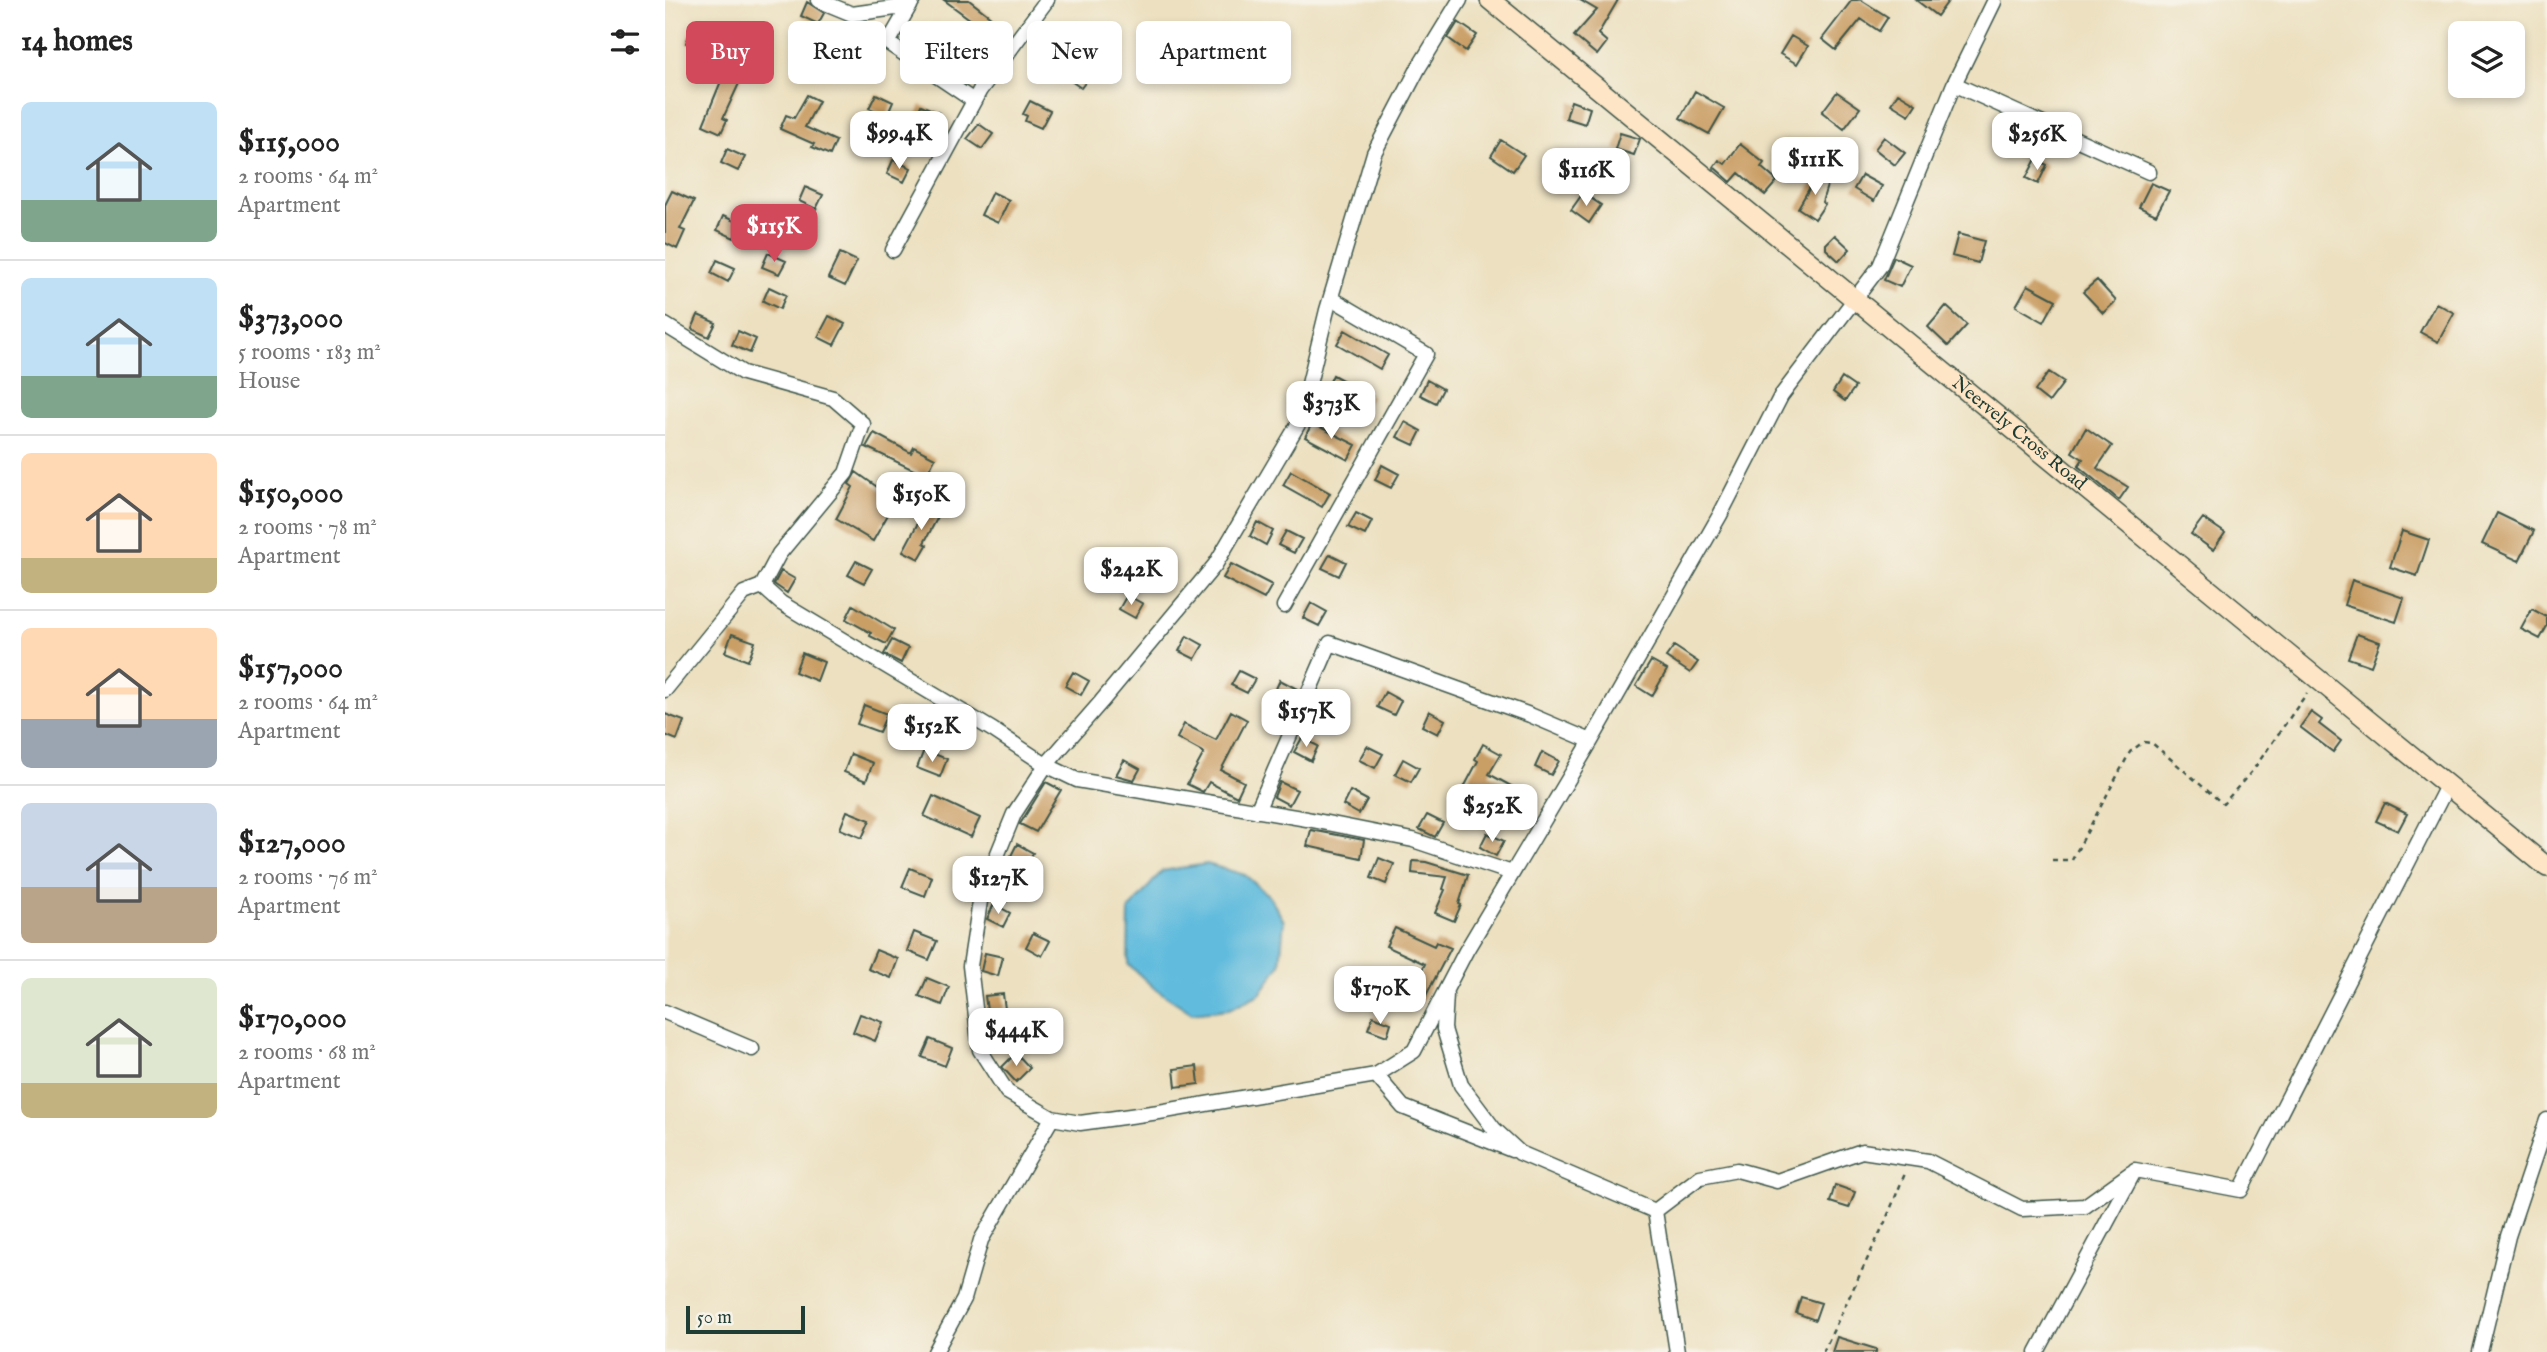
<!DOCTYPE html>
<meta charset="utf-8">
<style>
body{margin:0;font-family:"IM FELL English",serif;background:#f6f6f6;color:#222;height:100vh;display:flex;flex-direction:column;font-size:26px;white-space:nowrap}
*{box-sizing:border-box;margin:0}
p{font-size:23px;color:#767676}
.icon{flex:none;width:38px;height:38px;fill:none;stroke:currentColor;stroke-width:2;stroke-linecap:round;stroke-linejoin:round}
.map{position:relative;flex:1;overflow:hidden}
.drawer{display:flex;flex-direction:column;background:#fff;width:665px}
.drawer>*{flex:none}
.guide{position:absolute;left:21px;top:21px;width:665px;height:63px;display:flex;gap:14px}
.fabs{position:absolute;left:1783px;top:21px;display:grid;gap:14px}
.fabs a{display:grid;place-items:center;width:77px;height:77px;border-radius:10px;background:#fff;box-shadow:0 4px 10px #0003;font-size:35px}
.scale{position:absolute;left:21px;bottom:18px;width:119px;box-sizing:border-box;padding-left:7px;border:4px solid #1f3d34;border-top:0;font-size:19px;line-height:24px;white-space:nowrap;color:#1f3d34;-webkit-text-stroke:5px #f7f3e8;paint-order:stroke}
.price{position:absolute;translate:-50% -60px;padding:0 16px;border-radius:14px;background:#fff;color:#222;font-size:23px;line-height:46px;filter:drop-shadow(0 2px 4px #0008)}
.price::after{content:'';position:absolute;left:50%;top:42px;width:21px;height:16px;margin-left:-10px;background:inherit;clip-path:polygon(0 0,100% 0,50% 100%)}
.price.selected{background:#d1495b;color:#fff}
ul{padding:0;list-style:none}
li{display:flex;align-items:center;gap:21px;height:175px;padding:0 21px}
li+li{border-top:2px solid #e0e0e0}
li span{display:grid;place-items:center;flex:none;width:196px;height:140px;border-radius:10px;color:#555}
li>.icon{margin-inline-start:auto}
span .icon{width:84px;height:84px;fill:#fffc;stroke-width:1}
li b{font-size:30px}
h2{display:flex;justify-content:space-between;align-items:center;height:84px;padding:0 21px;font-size:30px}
.pill{padding:0 24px;border-radius:10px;background:#fff;box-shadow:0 4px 10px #0003;font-size:24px;line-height:63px}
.pill.selected{background:#d1495b;color:#fff}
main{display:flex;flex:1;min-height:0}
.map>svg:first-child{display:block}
.water{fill:#60bbdd;stroke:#407c88;stroke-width:2}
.building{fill:#ca9f66}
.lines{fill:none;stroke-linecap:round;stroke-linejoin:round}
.street-casing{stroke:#3e5549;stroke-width:17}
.secondary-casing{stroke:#3e5549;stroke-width:22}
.path{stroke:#3e5549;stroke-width:2.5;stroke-dasharray:5 5;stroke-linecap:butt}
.street{stroke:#fff;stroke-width:14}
.secondary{stroke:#fde5c5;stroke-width:19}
.labels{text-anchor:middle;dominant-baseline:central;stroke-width:7;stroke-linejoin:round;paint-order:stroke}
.street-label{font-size:19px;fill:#1f3d34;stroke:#f7f3e8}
</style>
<main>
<section class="drawer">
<h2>14 homes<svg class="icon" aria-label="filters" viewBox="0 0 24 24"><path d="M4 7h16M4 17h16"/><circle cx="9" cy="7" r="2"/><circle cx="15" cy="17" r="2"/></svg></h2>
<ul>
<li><span style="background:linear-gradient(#bfe0f5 70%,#7fa58c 0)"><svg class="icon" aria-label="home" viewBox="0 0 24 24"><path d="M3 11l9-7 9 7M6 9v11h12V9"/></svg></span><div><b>$115,000</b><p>2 rooms · 64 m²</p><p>Apartment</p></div></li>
<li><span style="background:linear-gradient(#bfe0f5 70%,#7fa58c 0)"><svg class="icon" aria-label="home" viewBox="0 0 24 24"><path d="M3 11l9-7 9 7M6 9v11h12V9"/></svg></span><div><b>$373,000</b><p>5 rooms · 183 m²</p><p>House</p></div></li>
<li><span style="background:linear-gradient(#ffd9b3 75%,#c2b280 0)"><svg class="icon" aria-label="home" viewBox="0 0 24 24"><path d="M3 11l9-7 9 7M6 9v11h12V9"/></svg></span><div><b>$150,000</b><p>2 rooms · 78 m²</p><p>Apartment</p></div></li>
<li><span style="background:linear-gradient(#ffd9b3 65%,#9aa5b1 0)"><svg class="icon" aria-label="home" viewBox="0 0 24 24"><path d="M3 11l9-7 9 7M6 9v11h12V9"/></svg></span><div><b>$157,000</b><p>2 rooms · 64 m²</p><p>Apartment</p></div></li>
<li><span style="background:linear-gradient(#c9d6e8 60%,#b9a48a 0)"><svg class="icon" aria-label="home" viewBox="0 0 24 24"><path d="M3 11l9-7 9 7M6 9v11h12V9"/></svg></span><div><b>$127,000</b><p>2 rooms · 76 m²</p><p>Apartment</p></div></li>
<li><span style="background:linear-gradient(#dfe7d0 75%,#c2b280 0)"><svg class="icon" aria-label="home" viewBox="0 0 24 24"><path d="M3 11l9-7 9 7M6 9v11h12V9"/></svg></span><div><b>$170,000</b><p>2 rooms · 68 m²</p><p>Apartment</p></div></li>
</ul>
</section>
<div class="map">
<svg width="1882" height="1352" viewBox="0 0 1882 1352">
<rect width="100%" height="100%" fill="#f7f3e8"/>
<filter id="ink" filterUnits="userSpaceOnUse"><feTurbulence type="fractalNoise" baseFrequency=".0143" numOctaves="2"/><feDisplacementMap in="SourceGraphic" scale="14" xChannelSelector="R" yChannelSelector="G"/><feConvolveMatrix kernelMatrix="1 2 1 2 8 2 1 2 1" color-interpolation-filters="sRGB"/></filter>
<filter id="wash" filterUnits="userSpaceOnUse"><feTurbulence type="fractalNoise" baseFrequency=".00686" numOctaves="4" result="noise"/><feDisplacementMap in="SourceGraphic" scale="28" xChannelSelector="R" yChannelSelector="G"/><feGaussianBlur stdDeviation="1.57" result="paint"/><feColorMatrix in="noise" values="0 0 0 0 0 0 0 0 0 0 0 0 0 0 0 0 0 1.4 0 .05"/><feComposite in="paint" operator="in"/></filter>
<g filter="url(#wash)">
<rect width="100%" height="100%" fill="#ece0c0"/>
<!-- water -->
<path class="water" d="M542 864 580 875 604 896 619 921 615 965 595 994 564 1009 527 1013 489 988 463 964 464 910 497 871Z"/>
<g id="blocks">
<!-- building -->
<path class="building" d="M279 0H304L327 18 322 24 341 38 334 48 309 29 295 53 284 46 306 20Z
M915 0H953L933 34 942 42 932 55 909 36 932 10Z
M1187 0H1196L1223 17 1214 31 1196 19 1171 50 1157 39Z
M1251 0H1284L1272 16Z
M142 2 159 13 153 24 136 16Z
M793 22 812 35 801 51 783 38Z
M28 25 45 32 38 50 21 43Z
M175 33 192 41 186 55 169 47Z
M1126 36 1143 46 1132 64 1115 54Z
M90 42 108 49 101 67 83 61Z
M408 58 428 72 416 88 396 74Z
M61 69 77 77 58 118 62 120 56 133 38 125Z
M1030 91 1059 108 1044 134 1015 118Z
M1172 92 1195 108 1179 129 1157 112Z
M1233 93 1251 104 1244 115 1226 104Z
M211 94 228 102 222 116 204 108Z
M142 95 154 101 140 127 171 141 165 155 147 147 149 144 115 129 121 115 129 118Z
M365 101 385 111 376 128 360 121 362 116 358 114Z
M906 101 925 108 920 124 901 118Z
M256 105 274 113 265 132 270 134 263 152 245 145 255 121 250 119Z
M314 124 328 134 317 149 302 139Z
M955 133 975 139 969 155 950 149Z
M1219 137 1240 153 1230 165 1210 149Z
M836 140 859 155 848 171 826 156Z
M1075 144 1099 163 1096 167 1112 181 1100 195 1074 173 1066 182 1049 167 1054 160 1060 164Z
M62 149 80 157 73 171 56 163Z
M1371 159 1382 165 1373 184 1361 178Z
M228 160 246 168 239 182 222 174Z
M1152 175 1164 179 1157 202 1160 204 1150 219 1133 208Z
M1197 175 1217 186 1209 201 1189 189Z
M1486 183 1504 191 1491 215 1474 207Z
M140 187 158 195 151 209 134 201Z
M7 191 29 201 15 229 20 231 12 249 0 243V205Z
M327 192 344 200 333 223 316 215Z
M918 193 936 205 924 223 906 210Z
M58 216 76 224 69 238 52 230Z
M1293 234 1319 241 1313 263 1287 256Z
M1170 235 1185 249 1174 261 1161 249V244Z
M103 253 121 261 114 274 97 267Z
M175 253 192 261 180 286 163 278Z
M1229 257 1246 265 1235 287 1219 280Z
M52 260 70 268 63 282 46 273Z
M1432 280 1451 301 1438 313 1418 292Z
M1363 285 1391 300 1379 322 1351 306Z
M104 287 121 295 115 309 98 301Z
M1771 303 1789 313 1773 342 1755 332Z
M1281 306 1302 325 1283 346 1263 327Z
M33 315 51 323 44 337 27 329Z
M164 316 180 324 169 345 153 337Z
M680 330 723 355 715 369 672 344Z
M73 331 91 339 85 353 67 345Z
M1384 372 1399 382 1384 402 1370 391Z
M668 375 707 396 699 410 661 390Z
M1177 378 1190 387 1180 401 1168 392Z
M762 380 778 389 771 403 755 395Z
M740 422 756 431 749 445 732 437Z
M647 423 691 445 683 460 640 437Z
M1421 428 1447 446 1432 468 1463 487 1454 500 1413 466 1418 459 1407 452Z
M209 433 246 453 249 447 270 458 261 476 201 447Z
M717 465 734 474 726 488 710 480Z
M626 471 665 493 657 507 618 485Z
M191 472 215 489 236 499 229 513 225 511 208 541 171 519 188 487 184 484Z
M258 505 275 513 259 543 262 545 254 559 238 551 254 521 251 519Z
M691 513 707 521 700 535 683 527Z
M1832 513 1869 531 1854 561 1817 544Z
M1538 518 1560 533 1548 550 1526 534Z
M592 522 608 531 601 545 585 536Z
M621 531 637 539 629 553 613 545Z
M1737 531 1764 540 1752 576 1725 567Z
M665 554 681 562 674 576 657 568Z
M191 561 207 569 199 583 183 575Z
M566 564 607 585 599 599 558 578Z
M116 571 130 579 122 593 109 584Z
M1687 580 1739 598 1731 622 1679 605Z
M462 595 478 604 470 618 454 609Z
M646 603 662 612 654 626 638 618Z
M188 605 229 630 221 644 205 636 206 633 181 619Z
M1867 609 1882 617V626L1875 639 1856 629Z
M67 634 90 642 83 661 60 652Z
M1692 634 1715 642 1706 666 1683 658Z
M522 636 538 645 530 659 514 651Z
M227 640 243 648 236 663 219 654Z
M1009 646 1033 662 1025 673 1001 657Z
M137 653 159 662 152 681 130 672Z
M986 661 1002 670 987 696 971 686Z
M574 671 590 679 582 693 566 685Z
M408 672 424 681 416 695 400 686Z
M615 680 632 689 624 703 608 695Z
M720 692 736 701 729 715 712 707Z
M199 705 222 714 214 732 192 724Z
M566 711 582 720 556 770 579 782 572 797 544 782 538 792 522 784 539 753 512 738 519 724 551 740Z
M764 711 780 720 773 734 757 726Z
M1646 712 1657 720 1654 724 1676 741 1668 752 1635 727Z
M0 714 19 721 12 740 0 735Z
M637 738 653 746 646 761 629 752Z
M818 744 836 754 824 774 857 792 849 806 819 790 813 801 796 793 813 761 810 759Z
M702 746 718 754 710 768 694 760Z
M259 750 282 759 275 777 252 768Z
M877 752 894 761 886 775 870 767Z
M186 754 208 763 201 781 179 772Z
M738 759 754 768 746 782 730 774Z
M459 760 475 769 469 780 451 775Z
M381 782 396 790 371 832 355 824Z
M615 782 632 790 624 805 609 797Z
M685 791 702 800 694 814 678 805Z
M268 796 315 818 306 837 259 816Z
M1720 803 1742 814 1733 831 1711 821Z
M182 811 205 820 197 838 175 829Z
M762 815 778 823 770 837 754 829Z
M646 830 699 840 696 858 642 846Z
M822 833 839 841 831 856 815 847Z
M352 844 368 853 342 901 327 893Z
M714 858 729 864 721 884 706 878Z
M748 861 761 862 803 875 794 904 796 905 789 921 770 913 780 890 778 889 782 877 747 873Z
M245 868 267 877 260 896 237 887Z
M329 904 345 913 338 927 322 919Z
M730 928 769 946 771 942 786 948 757 1003 744 996 760 964 721 946Z
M249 932 272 941 264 960 242 951Z
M368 933 385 941 377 956 361 947Z
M211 950 233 959 226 978 203 969Z
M320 953 338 957 333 976 316 971Z
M262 978 284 987 277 1005 254 996Z
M338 994 340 1009 322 1011 320 996Z
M195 1014 218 1022 210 1041 188 1032Z
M708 1016 726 1023 722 1036 703 1029Z
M344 1033 347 1047 329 1051 326 1037Z
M265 1039 287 1048 280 1066 257 1057Z
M351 1053 365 1068 351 1082 337 1067Z
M532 1066 534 1084 511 1087 509 1069Z
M1170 1185 1190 1192 1184 1208 1165 1202Z
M1136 1297 1156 1303 1150 1320 1131 1313Z
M1172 1337 1211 1349V1352H1167Z"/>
</g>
</g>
<g filter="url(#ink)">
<use href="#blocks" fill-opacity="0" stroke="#3e5549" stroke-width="2"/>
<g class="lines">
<defs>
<path id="street" d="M153 0 187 14 245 6
M248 0 223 43 309 101
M795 0 754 67 709 153 662 310 635 421 550 565 436 702 381 765 349 814 316 895 305 966 315 1050 342 1092 387 1118 415 1123 494 1112 711 1075 749 1051 801 951 926 741 1055 515 1116 396 1215 266 1289 84 1329 2
M1289 84 1484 172
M228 250 315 90 382 0
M0 325 78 373 168 398 198 424 181 473 114 554 97 586 116 603 328 730 381 765 412 780 642 819 748 840 847 873
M619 606 761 354 666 298
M0 690 79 593 97 586
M592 811 665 643 865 715 926 741
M781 994 779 1029 796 1085 829 1129 855 1153 990 1211 1012 1352
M0 1012 87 1049
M711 1075 738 1107 847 1150
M990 1211 1035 1177 1072 1170 1112 1181 1197 1151 1263 1161 1357 1209 1420 1206 1466 1173
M270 1352 299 1299 316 1240 387 1118
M1372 1352 1470 1170 1576 1190 1782 786
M1815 1352 1843 1236 1882 1120"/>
<g id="secondary">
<path id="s1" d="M825 0 1882 867"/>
</g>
</defs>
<!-- street casing -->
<use href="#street" class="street-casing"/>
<!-- secondary casing -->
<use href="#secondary" class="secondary-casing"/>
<!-- path -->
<path class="path" d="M1387 860H1407L1465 752 1478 742 1487 743 1558 804 1588 770 1642 693
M1158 1352 1220 1222 1241 1171"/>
<!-- street -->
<use href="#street" class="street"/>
<!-- secondary -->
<use href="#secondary" class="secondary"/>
</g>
</g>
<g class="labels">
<!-- street labels -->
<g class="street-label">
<text stroke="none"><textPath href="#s1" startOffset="684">Neervely Cross Road</textPath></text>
</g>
</g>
</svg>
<div class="fabs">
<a><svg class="icon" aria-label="layers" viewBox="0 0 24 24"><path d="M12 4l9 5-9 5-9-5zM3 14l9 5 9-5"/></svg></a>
</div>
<div class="scale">50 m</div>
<b class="price" style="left:234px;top:171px">$99.4K</b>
<b class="price" style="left:1372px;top:172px">$256K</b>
<b class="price" style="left:1150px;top:197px">$111K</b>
<b class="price" style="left:921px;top:208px">$116K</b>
<b class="price selected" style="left:109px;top:264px">$115K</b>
<b class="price" style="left:666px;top:441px">$373K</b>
<b class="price" style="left:256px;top:532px">$150K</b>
<b class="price" style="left:466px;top:607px">$242K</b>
<b class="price" style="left:641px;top:749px">$157K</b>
<b class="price" style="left:267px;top:764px">$152K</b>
<b class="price" style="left:827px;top:844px">$252K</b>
<b class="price" style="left:333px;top:916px">$127K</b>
<b class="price" style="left:715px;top:1026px">$170K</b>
<b class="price" style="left:351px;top:1068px">$444K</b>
<div class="guide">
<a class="pill selected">Buy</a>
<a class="pill">Rent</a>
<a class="pill">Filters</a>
<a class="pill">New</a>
<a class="pill">Apartment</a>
</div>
</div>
</main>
